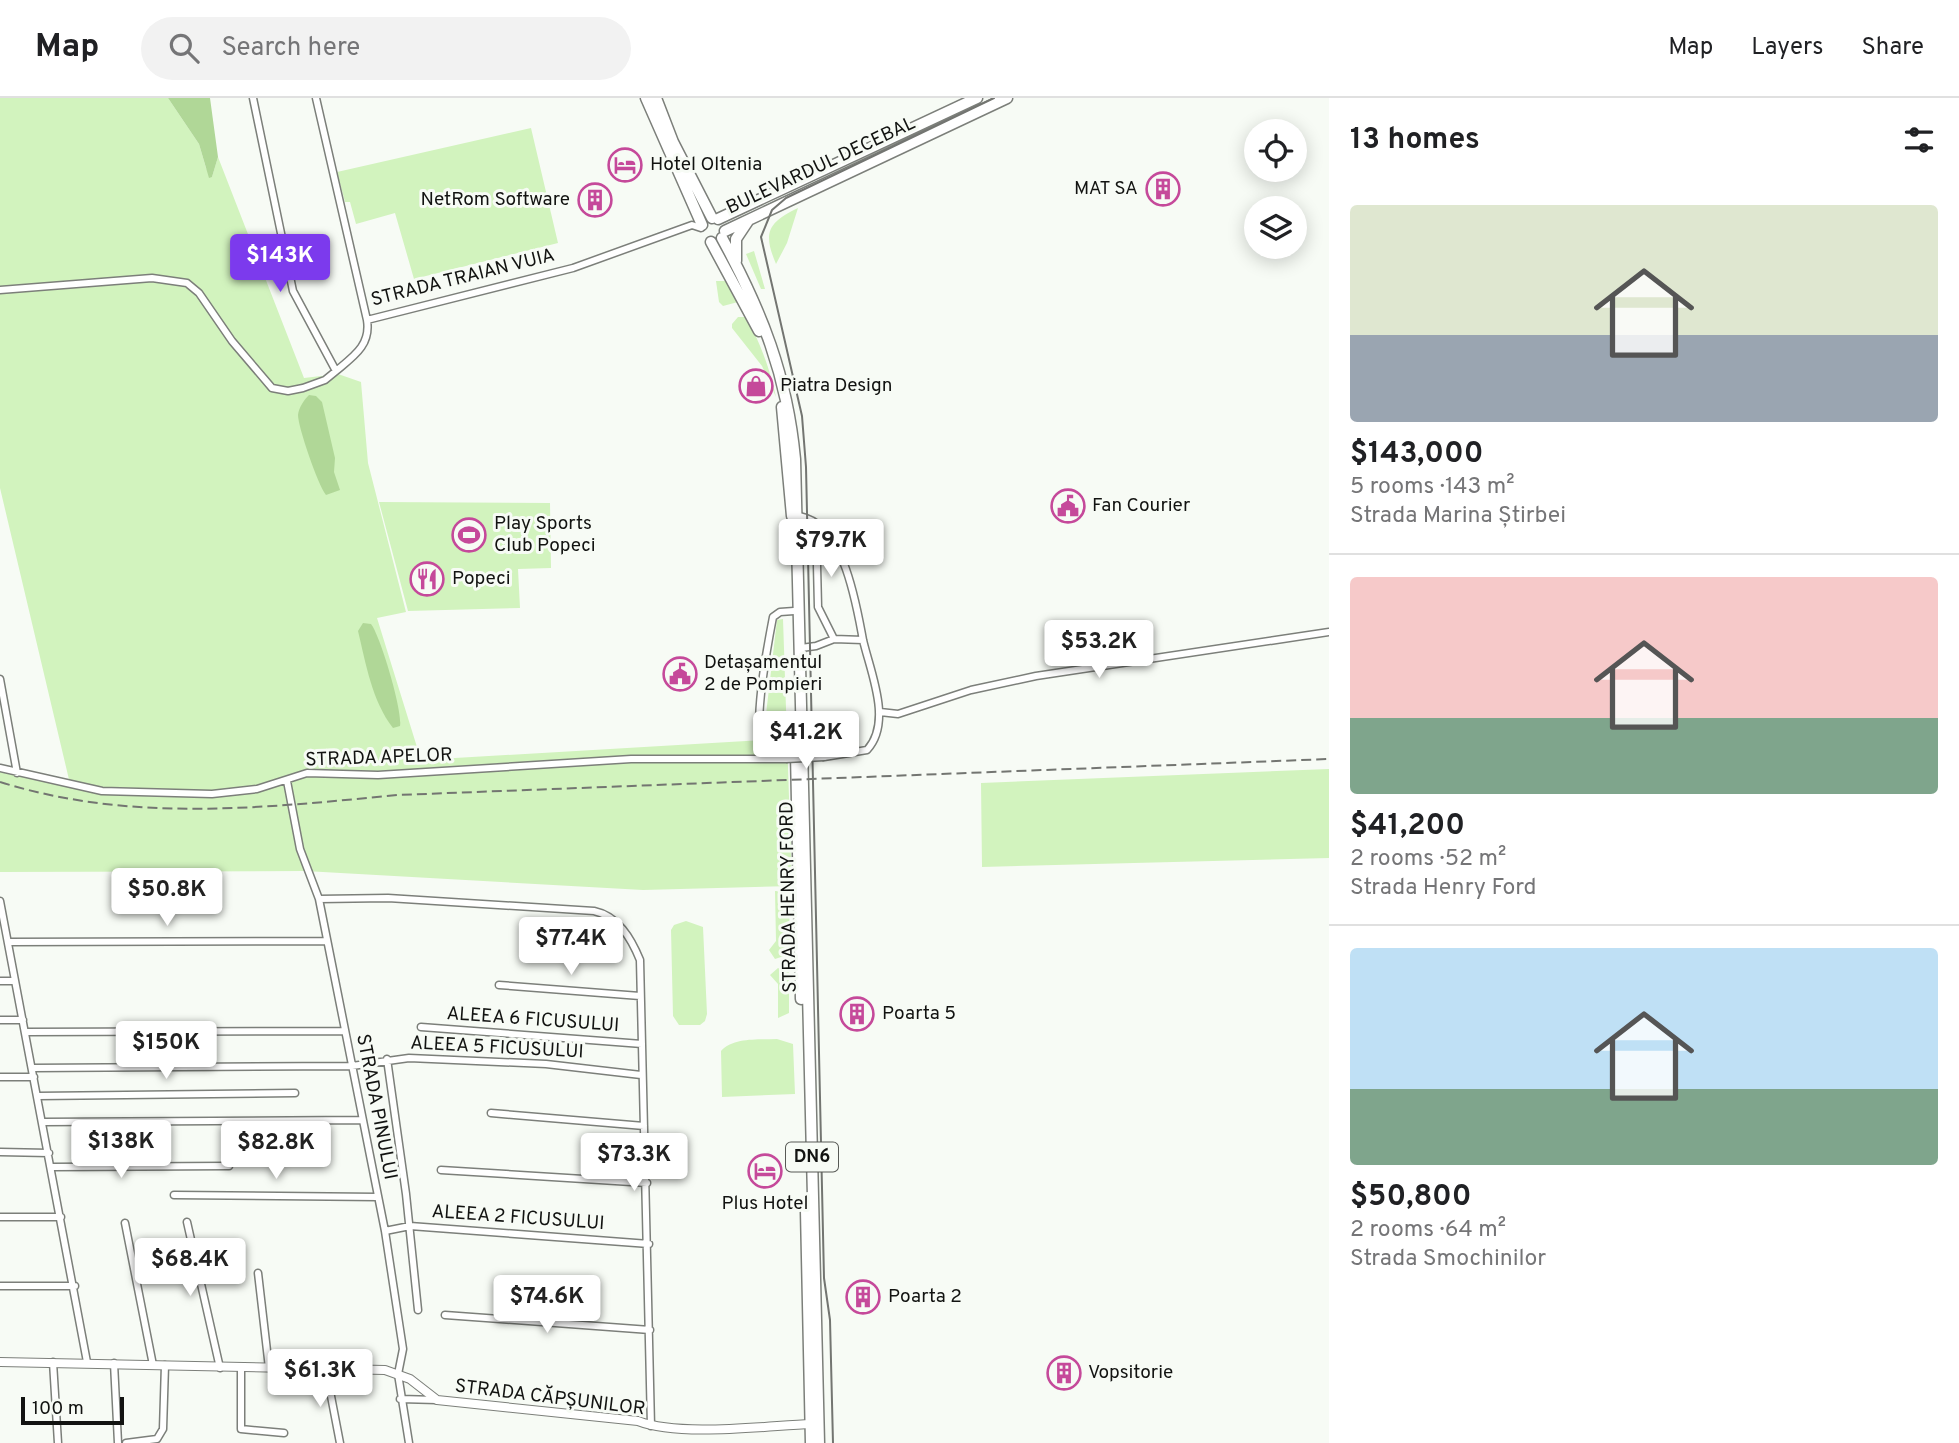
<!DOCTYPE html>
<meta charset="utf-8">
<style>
body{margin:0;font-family:Overpass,sans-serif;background:#f2f2f2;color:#202124;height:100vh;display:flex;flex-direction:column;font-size:26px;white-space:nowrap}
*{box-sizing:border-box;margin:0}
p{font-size:23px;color:#757577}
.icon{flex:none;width:38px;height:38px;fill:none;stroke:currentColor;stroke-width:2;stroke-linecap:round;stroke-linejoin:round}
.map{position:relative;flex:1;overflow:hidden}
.side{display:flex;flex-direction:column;background:#fff;width:630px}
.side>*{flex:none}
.buttons{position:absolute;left:1244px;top:21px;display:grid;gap:14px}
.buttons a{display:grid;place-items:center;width:63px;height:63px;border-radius:50%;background:#fff;box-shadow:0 4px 18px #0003;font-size:35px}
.scale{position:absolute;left:21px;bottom:18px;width:103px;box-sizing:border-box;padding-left:7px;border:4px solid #121311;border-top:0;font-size:19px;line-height:24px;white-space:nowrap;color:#121311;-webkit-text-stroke:5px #f7fbf5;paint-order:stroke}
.price{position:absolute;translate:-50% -60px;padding:0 16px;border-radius:7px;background:#fff;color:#222;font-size:23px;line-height:46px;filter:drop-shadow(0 2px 4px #0008)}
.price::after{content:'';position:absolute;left:50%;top:42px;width:21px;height:16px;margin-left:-10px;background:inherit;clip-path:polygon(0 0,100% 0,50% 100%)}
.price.on{background:#7c3aed;color:#fff}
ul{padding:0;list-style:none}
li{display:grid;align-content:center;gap:14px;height:371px;padding:0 21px}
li+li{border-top:2px solid #e0e0e0}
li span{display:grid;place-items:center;height:217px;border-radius:7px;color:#555}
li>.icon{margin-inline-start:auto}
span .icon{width:126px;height:126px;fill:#fffc;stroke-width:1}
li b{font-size:30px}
h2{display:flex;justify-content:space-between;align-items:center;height:84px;padding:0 21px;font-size:30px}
header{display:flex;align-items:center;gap:42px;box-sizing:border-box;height:98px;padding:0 35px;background:#fff;border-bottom:2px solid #e0e0e0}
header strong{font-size:33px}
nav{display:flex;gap:38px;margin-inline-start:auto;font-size:24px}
.search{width:490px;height:63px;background:#f2f2f2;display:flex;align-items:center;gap:18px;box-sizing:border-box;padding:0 24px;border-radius:38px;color:#757577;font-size:26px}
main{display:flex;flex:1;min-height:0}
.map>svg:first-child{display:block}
.green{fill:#d2f3be}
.water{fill:#b0d797}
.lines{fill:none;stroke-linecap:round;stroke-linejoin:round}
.minor-casing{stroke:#7c7f7a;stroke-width:9}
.tertiary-casing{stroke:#7c7f7a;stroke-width:10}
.primary-casing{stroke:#7c7f7a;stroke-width:13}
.minor{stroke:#fff;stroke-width:6}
.tertiary{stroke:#fff;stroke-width:8}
.primary{stroke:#fff;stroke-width:10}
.tram{stroke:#737571;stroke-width:2}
.rail{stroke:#737571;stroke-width:2;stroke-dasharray:10 5;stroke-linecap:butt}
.minor-bridge-casing{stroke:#7c7f7a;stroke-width:9;stroke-linecap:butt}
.minor-bridge{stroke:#fff;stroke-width:6}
.labels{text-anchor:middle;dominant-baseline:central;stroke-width:6;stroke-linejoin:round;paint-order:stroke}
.shield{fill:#f7fbf5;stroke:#575955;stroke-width:2}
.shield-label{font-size:18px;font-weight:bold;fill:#121311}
.poi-label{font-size:19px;fill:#121311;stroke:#f7fbf5;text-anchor:start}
.street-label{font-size:19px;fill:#121311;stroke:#f7fbf5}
</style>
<header>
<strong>Map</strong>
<div class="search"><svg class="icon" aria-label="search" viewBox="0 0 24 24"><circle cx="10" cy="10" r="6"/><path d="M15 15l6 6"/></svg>Search here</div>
<nav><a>Map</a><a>Layers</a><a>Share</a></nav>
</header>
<main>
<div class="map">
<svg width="1329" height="1345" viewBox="0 0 1329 1345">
<rect width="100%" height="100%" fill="#f7fbf5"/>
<!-- green -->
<path class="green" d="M0 0H168L199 46 206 70 212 79 218 59 304 280 338 276 361 284 368 365 406 514 377 520 421 662 763 642 777 522 783 521 792 788 643 792 305 773 0 774V674L71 690 0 390Z
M531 30 558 145 414 181 395 115 356 126 350 104H345L337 74Z
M798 110 787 145 776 166C763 135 767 125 798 110Z
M754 153 765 191H761L746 156Z
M716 183H727L738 204 723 208 719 204Z
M738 219H746C760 244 770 271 776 299L762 268 732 230V226Z
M379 404 550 405 551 470 518 471 520 510 408 513Z
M1329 671V760L982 769 981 685Z
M775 793 789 794 790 852 787 857 775 861 769 852 776 843Z
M686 823 703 829 707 916 705 923 700 927H679L673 918 671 832 674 827Z
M778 870 789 874V915L778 920V886L770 877Z
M777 941 793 946 795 996 722 999 721 953C734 939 759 942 777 941Z"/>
<!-- water -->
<path class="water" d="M168 0H210L218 59 212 79 209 80 199 46Z
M309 297 316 298 322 304 335 360 334 374 340 392 326 397C318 387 298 329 298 317 299 309 304 302 309 297Z
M363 525 371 526C380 537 403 613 400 628L393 630C372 603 366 566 358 533Z"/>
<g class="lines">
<defs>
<path id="minor" d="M253 0 293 193 336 273C354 258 371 247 367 222
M316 0 367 222 573 170 692 127 701 130
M0 192 152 180 187 185 199 195 232 243 272 290 288 293 303 290 325 282 336 273
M799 418C844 426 856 505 863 542 870 573 893 624 867 652L824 659
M816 425 818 509 834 541
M801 550 816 548 834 541 863 542
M0 581 17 675
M880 614 898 616 971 592 1036 578 1329 534
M764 659C751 633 767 550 773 519L780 514 794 513
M0 670 102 693 212 696 257 691 307 675 378 677 631 661H786
M287 683 300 751 319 801 385 1133 403 1251 398 1276 409 1345
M319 801 388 800 594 813C618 818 631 840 640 862L651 1328
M0 803 87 1264
M8 844 326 843
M0 883H15
M499 887 640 898
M0 922H23
M421 929 642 946
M25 934 345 933
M387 961 406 1096 418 1212
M32 970 352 968 409 960 546 966 641 977
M0 979H34
M38 998 295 995
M491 1015 644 1028
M43 1024 362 1022
M0 1054 49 1055
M52 1069 229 1068
M441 1072 647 1085
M174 1097 378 1099
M0 1119H61
M187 1124 220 1270
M125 1125 153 1267
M385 1133 410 1128 649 1146
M258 1175 269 1270
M0 1188H75
M445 1217 650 1232
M53 1264 58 1345
M114 1265 118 1345
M241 1270V1331L284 1335
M326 1272 340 1345
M400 1301 437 1302
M126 1345 157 1341 163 1331 165 1267"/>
<path id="tertiary" d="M0 1264 385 1272 410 1281 437 1302 638 1323C679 1339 764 1328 811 1326"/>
<path id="primary" d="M646 0 702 127
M656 0 673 44 712 120
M718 121 977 0
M725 133 1007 0
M722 140C762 214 787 277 795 361L819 1345
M711 144 759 233
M736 163V141L748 123
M782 309 792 418
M796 655 801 901
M806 1113 811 1345"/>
</defs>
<!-- minor casing -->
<use href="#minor" class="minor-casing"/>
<!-- tertiary casing -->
<use href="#tertiary" class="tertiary-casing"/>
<!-- primary casing -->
<use href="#primary" class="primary-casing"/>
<!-- minor -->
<use href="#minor" class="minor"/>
<!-- tertiary -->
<use href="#tertiary" class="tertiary"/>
<!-- primary -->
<use href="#primary" class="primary"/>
<!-- tram -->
<path class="tram" d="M833 1345 830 1222 824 1180 806 369 802 318 761 139 772 112 786 100 994 0"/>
<!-- rail -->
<path class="rail" d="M0 684C132 725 262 710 398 697L1329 661"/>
<defs>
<path id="minor-bridge" d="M786 661 824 659"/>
</defs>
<!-- minor-bridge casing -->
<use href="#minor-bridge" class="minor-bridge-casing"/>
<!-- minor-bridge -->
<use href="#minor-bridge" class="minor-bridge"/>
</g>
<!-- icons -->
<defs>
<symbol id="hotel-ring" viewBox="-11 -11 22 22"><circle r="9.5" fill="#f7fbf5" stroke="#c5499a" stroke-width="1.5"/><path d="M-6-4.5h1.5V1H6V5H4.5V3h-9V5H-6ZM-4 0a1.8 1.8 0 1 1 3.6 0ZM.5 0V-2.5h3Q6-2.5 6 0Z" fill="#c5499a"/></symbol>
<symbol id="building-ring" viewBox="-11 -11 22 22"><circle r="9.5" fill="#f7fbf5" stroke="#c5499a" stroke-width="1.5"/><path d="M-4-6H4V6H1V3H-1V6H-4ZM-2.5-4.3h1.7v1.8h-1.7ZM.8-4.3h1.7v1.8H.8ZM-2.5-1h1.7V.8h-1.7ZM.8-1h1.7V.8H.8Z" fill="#c5499a"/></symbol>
<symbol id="shop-ring" viewBox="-11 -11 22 22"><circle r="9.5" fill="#f7fbf5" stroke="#c5499a" stroke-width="1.5"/><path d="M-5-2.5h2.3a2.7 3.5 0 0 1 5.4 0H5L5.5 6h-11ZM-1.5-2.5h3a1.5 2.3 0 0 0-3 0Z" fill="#c5499a"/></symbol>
<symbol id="civic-ring" viewBox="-11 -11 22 22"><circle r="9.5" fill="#f7fbf5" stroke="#c5499a" stroke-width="1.5"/><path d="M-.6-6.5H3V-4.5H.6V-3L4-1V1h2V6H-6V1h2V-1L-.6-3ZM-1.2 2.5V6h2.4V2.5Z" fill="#c5499a"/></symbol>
<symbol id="stadium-ring" viewBox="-11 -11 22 22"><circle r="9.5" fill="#f7fbf5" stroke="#c5499a" stroke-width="1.5"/><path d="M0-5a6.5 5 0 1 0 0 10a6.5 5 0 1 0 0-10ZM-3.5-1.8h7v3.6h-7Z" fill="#c5499a"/></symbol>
<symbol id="restaurant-ring" viewBox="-11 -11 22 22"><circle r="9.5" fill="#f7fbf5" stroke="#c5499a" stroke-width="1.5"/><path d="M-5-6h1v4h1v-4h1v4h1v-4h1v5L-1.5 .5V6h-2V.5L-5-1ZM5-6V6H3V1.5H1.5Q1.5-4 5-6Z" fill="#c5499a"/></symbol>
</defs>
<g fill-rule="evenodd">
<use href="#hotel-ring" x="606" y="48" width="38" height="38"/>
<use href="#building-ring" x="1144" y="72" width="38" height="38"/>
<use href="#building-ring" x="576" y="83" width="38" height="38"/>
<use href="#shop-ring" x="737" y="269" width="38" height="38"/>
<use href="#civic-ring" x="1049" y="389" width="38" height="38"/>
<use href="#stadium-ring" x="450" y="418" width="38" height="38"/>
<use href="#restaurant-ring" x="408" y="462" width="38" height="38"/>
<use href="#civic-ring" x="661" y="557" width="38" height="38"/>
<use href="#building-ring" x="838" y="897" width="38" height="38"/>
<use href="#hotel-ring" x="746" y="1054" width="38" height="38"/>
<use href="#building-ring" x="844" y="1180" width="38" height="38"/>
<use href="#building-ring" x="1045" y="1256" width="38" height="38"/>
</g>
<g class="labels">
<!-- shield labels -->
<rect class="shield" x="786" y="1044.5" width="52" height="29" rx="5"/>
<g class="shield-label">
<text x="812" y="1059">DN6</text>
</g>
<!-- poi labels -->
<g class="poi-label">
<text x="650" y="67">Hotel Oltenia</text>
<text x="1138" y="91" text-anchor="end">MAT SA</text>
<text x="570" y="102" text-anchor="end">NetRom Software</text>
<text x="780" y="288">Piatra Design</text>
<text x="1092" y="408">Fan Courier</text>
<text x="494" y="426">Play Sports<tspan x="494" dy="22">Club Popeci</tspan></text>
<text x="452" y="481">Popeci</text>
<text x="704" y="565">Detașamentul<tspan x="704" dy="22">2 de Pompieri</tspan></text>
<text x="882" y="916">Poarta 5</text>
<text x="765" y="1106" text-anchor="middle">Plus Hotel</text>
<text x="888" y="1199">Poarta 2</text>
<text x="1088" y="1275">Vopsitorie</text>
</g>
<!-- street labels -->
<g class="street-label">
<text transform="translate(821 68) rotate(-25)">BULEVARDUL DECEBAL</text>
<text transform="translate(463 180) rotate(-14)">STRADA TRAIAN VUIA</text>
<text transform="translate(379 660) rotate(-2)">STRADA APELOR</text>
<text transform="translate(789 799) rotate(-91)">STRADA HENRY FORD</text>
<text transform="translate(533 922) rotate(4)">ALEEA 6 FICUSULUI</text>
<text transform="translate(497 950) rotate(3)">ALEEA 5 FICUSULUI</text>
<text transform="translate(376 1009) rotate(79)">STRADA PINULUI</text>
<text transform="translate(518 1120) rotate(4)">ALEEA 2 FICUSULUI</text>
<text transform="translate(550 1300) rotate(7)">STRADA CĂPȘUNILOR</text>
</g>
</g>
</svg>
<div class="buttons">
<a><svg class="icon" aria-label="locate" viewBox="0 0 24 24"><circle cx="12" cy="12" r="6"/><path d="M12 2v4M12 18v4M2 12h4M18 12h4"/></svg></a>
<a><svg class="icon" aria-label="layers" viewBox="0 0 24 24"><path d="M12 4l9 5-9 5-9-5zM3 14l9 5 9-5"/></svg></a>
</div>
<div class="scale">100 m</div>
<b class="price on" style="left:280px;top:196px">$143K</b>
<b class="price" style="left:831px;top:481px">$79.7K</b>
<b class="price" style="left:1099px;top:582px">$53.2K</b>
<b class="price" style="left:806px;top:673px">$41.2K</b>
<b class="price" style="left:167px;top:830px">$50.8K</b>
<b class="price" style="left:571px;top:879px">$77.4K</b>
<b class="price" style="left:166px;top:983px">$150K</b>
<b class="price" style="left:121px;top:1082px">$138K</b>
<b class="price" style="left:276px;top:1083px">$82.8K</b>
<b class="price" style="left:634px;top:1095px">$73.3K</b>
<b class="price" style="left:190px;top:1200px">$68.4K</b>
<b class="price" style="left:547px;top:1237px">$74.6K</b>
<b class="price" style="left:320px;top:1311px">$61.3K</b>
</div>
<section class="side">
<h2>13 homes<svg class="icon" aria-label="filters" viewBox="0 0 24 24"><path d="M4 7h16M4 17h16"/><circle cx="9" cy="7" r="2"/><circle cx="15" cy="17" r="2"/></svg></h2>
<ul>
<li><span style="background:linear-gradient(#dfe7d0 60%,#9aa5b1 0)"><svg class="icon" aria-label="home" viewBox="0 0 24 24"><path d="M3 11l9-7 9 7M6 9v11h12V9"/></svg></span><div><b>$143,000</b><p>5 rooms · 143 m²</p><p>Strada Marina Știrbei</p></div></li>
<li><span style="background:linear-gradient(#f6c9c9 65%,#7fa58c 0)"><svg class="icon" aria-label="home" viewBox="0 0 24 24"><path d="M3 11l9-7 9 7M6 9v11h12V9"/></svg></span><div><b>$41,200</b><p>2 rooms · 52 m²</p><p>Strada Henry Ford</p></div></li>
<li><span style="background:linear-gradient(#bfe0f5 65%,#7fa58c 0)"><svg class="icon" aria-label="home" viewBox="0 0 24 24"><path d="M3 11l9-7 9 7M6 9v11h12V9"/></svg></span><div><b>$50,800</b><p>2 rooms · 64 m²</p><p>Strada Smochinilor</p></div></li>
</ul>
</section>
</main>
